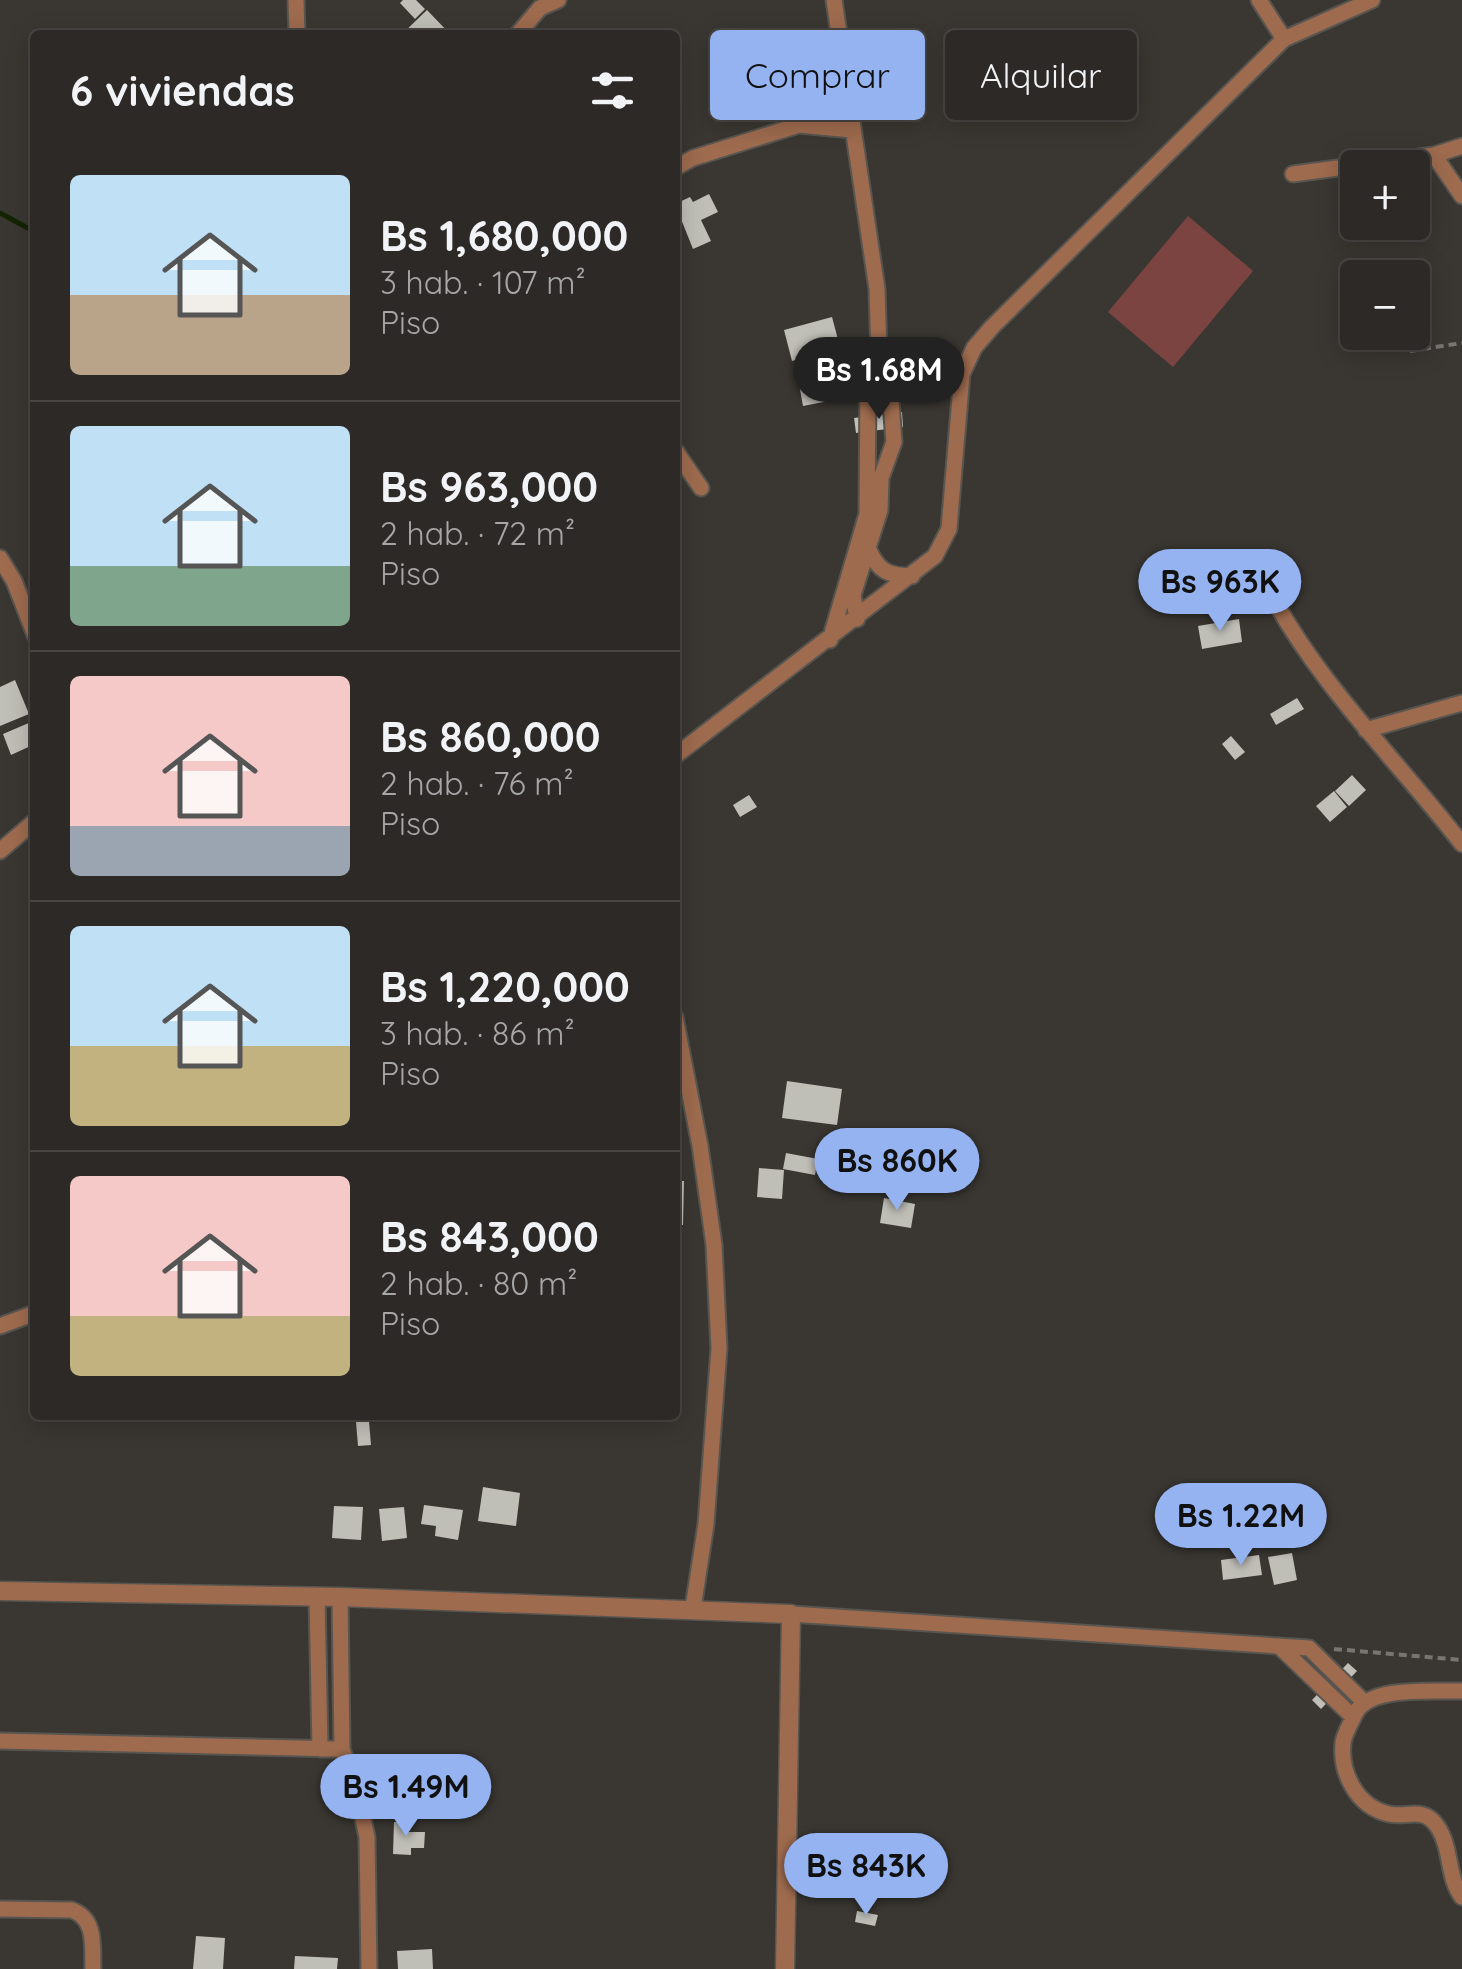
<!DOCTYPE html>
<html lang="es">
<meta charset="utf-8">
<style>
body{margin:0;font-family:Quicksand,sans-serif;background:#383532;color:#f1f3f6;height:100vh;display:flex;flex-direction:column;font-size:38px;white-space:nowrap}
*{box-sizing:border-box;margin:0}
p{font-size:32px;color:#a6a6a7}
.icon{flex:none;width:55px;height:55px;fill:none;stroke:currentColor;stroke-width:2;stroke-linecap:round;stroke-linejoin:round}
.map{position:relative;flex:1;overflow:hidden}
.sheet{position:absolute;left:30px;top:30px;width:650px;height:1390px;display:flex;flex-direction:column;background:#2c2926;border-radius:10px;box-shadow:0 5px 25px #0003,0 0 0 2px #484543}
.sheet>*{flex:none}
.banner{position:absolute;left:710px;top:30px;width:600px;height:90px;display:flex;gap:20px}
.tools{position:absolute;left:1340px;top:150px;display:grid;gap:20px}
.tools a{display:grid;place-items:center;width:90px;height:90px;border-radius:10px;background:#2c2926;box-shadow:0 5px 25px #0003,0 0 0 2px #484543;font-size:50px}
.price{position:absolute;translate:-50% -85px;padding:0 22px;border-radius:35px;background:#95b2f1;color:#111;font-size:32px;line-height:65px;filter:drop-shadow(0 2px 5px #0008)}
.price::after{content:'';position:absolute;left:50%;top:60px;width:30px;height:22px;margin-left:-15px;background:inherit;clip-path:polygon(0 0,100% 0,50% 100%)}
.price.on{background:#222;color:#fff}
ul{padding:0;list-style:none}
li{display:flex;align-items:center;gap:30px;height:250px;padding:0 40px}
li+li{border-top:2px solid #484543}
li span{display:grid;place-items:center;flex:none;width:280px;height:200px;border-radius:10px;color:#555}
li>.icon{margin-inline-start:auto}
span .icon{width:120px;height:120px;fill:#fffc;stroke-width:1}
li b{font-size:42px}
h2{display:flex;justify-content:space-between;align-items:center;height:120px;padding:0 40px;font-size:42px}
.tag{padding:0 35px;border-radius:10px;background:#2c2926;box-shadow:0 5px 25px #0003,0 0 0 2px #484543;font-size:35px;line-height:90px}
.tag.on{background:#95b2f1;color:#111}
.map>svg:first-child{display:block}
.green{fill:#7b4441}
.lines{fill:none;stroke-linecap:round;stroke-linejoin:round}
.stream{stroke:#132400;stroke-width:5}
.building{fill:#bfbeb7}
.minor-casing{stroke:#585550;stroke-width:19}
.tertiary-casing{stroke:#585550;stroke-width:21}
.path{stroke:#787571;stroke-width:4;stroke-dasharray:8 5;stroke-linecap:butt}
.minor{stroke:#9e6b4e;stroke-width:15}
.tertiary{stroke:#9e6b4e;stroke-width:18}
</style>
<div class="map">
<svg width="1462" height="1969" viewBox="0 0 1462 1969">
<rect width="100%" height="100%" fill="#3a3732"/>
<!-- green -->
<path class="green" d="M1188 216 1253 271 1173 367 1108 312Z"/>
<g class="lines">
<!-- stream -->
<path class="stream" d="M0 213 35 232"/>
</g>
<!-- building -->
<path class="building" d="M403 0H416L425 9 415 19 400 3Z
M427 10 451 35H401Z
M709 194 718 212 701 220 711 241 693 249 675 204 690 197 693 202Z
M832 317 840 347 792 361 784 330Z
M837 359 844 398 803 406 796 367Z
M902 412 903 427 856 433 854 418Z
M1239 619 1242 642 1202 649 1198 626Z
M15 680 29 714 0 726V687Z
M1297 698 1304 709 1276 725 1270 714Z
M31 722 35 744 11 755 3 734Z
M1231 736 1245 752 1235 760 1222 744Z
M1352 775 1366 790 1349 806 1335 791Z
M1334 791 1347 807 1330 822 1316 806Z
M749 795 757 807 740 817 733 805Z
M787 1081 842 1089 837 1125 782 1118Z
M878 1144 900 1146 896 1184 874 1182Z
M786 1153 818 1159 815 1175 783 1169Z
M759 1168 784 1170 782 1199 757 1197Z
M675 1181H684L683 1225H675Z
M884 1198 915 1204 911 1228 880 1223Z
M369 1421 371 1445 358 1446 356 1422Z
M483 1487 520 1493 516 1526 478 1521Z
M424 1505 463 1510 458 1540 435 1536 436 1526 421 1524Z
M334 1506 363 1507 361 1540 332 1538Z
M404 1507 407 1538 382 1541 379 1509Z
M1292 1553 1297 1580 1274 1585 1268 1557Z
M1259 1555 1262 1575 1223 1580 1221 1560Z
M1348 1663 1357 1671 1321 1709 1312 1700Z
M394 1822H407V1832H425L424 1848H411V1855L393 1854Z
M857 1911 878 1915 875 1926 855 1922Z
M196 1936 225 1938 223 1969H193Z
M432 1949 433 1969H398L397 1951Z
M295 1956 338 1958 337 1969H294Z"/>
<g class="lines">
<defs>
<path id="minor" d="M296 0 297 35
M1259 0 1284 39
M517 35 540 8 558 0
M1434 155 1462 196
M675 168 693 158 799 125 852 130
M1293 174 1434 155 1462 146
M675 450 701 488
M869 550C878 571 889 576 912 576
M0 558 14 581 35 635
M1266 585C1316 682 1396 759 1462 844
M857 619 853 595 880 510 881 478 894 442 889 375 879 356
M830 640 867 514 868 386 879 356 877 289 834 0
M1366 730 1462 703
M675 756 935 556 949 529 962 374 974 348 992 327 1284 39 1372 0
M0 851 35 821
M675 1017 700 1146 714 1245 719 1348 706 1524 693 1608
M0 1326 35 1313
M317 1597 320 1749
M340 1597 342 1749 356 1787 367 1837 369 1969
M791 1614 1309 1648 1364 1702
M1279 1646 1353 1717
M1462 1691C1433 1692 1369 1685 1355 1714 1351 1723 1344 1734 1343 1743 1340 1773 1357 1807 1389 1814 1407 1818 1424 1806 1437 1826 1452 1847 1447 1878 1462 1897
M0 1741 342 1749
M0 1909 72 1910C97 1920 92 1946 93 1969"/>
<path id="tertiary" d="M0 1591 340 1597 791 1614 785 1969"/>
</defs>
<!-- minor casing -->
<use href="#minor" class="minor-casing"/>
<!-- tertiary casing -->
<use href="#tertiary" class="tertiary-casing"/>
<!-- path -->
<path class="path" d="M1410 351 1462 343
M1334 1649 1462 1660"/>
<!-- minor -->
<use href="#minor" class="minor"/>
<!-- tertiary -->
<use href="#tertiary" class="tertiary"/>
</g>
</svg>
<div class="tools">
<a>+</a>
<a>−</a>
</div>
<b class="price on" style="left:879px;top:422px">Bs 1.68M</b>
<b class="price" style="left:1220px;top:634px">Bs 963K</b>
<b class="price" style="left:897px;top:1213px">Bs 860K</b>
<b class="price" style="left:1241px;top:1568px">Bs 1.22M</b>
<b class="price" style="left:406px;top:1839px">Bs 1.49M</b>
<b class="price" style="left:866px;top:1918px">Bs 843K</b>
<div class="banner">
<a class="tag on">Comprar</a>
<a class="tag">Alquilar</a>
</div>
<section class="sheet">
<h2>6 viviendas<svg class="icon" aria-label="filters" viewBox="0 0 24 24"><path d="M4 7h16M4 17h16"/><circle cx="9" cy="7" r="2"/><circle cx="15" cy="17" r="2"/></svg></h2>
<ul>
<li><span style="background:linear-gradient(#bfe0f5 60%,#b9a48a 0)"><svg class="icon" aria-label="home" viewBox="0 0 24 24"><path d="M3 11l9-7 9 7M6 9v11h12V9"/></svg></span><div><b>Bs 1,680,000</b><p>3 hab. · 107 m²</p><p>Piso</p></div></li>
<li><span style="background:linear-gradient(#bfe0f5 70%,#7fa58c 0)"><svg class="icon" aria-label="home" viewBox="0 0 24 24"><path d="M3 11l9-7 9 7M6 9v11h12V9"/></svg></span><div><b>Bs 963,000</b><p>2 hab. · 72 m²</p><p>Piso</p></div></li>
<li><span style="background:linear-gradient(#f6c9c9 75%,#9aa5b1 0)"><svg class="icon" aria-label="home" viewBox="0 0 24 24"><path d="M3 11l9-7 9 7M6 9v11h12V9"/></svg></span><div><b>Bs 860,000</b><p>2 hab. · 76 m²</p><p>Piso</p></div></li>
<li><span style="background:linear-gradient(#bfe0f5 60%,#c2b280 0)"><svg class="icon" aria-label="home" viewBox="0 0 24 24"><path d="M3 11l9-7 9 7M6 9v11h12V9"/></svg></span><div><b>Bs 1,220,000</b><p>3 hab. · 86 m²</p><p>Piso</p></div></li>
<li><span style="background:linear-gradient(#f6c9c9 70%,#c2b280 0)"><svg class="icon" aria-label="home" viewBox="0 0 24 24"><path d="M3 11l9-7 9 7M6 9v11h12V9"/></svg></span><div><b>Bs 843,000</b><p>2 hab. · 80 m²</p><p>Piso</p></div></li>
</ul>
</section>
</div>
